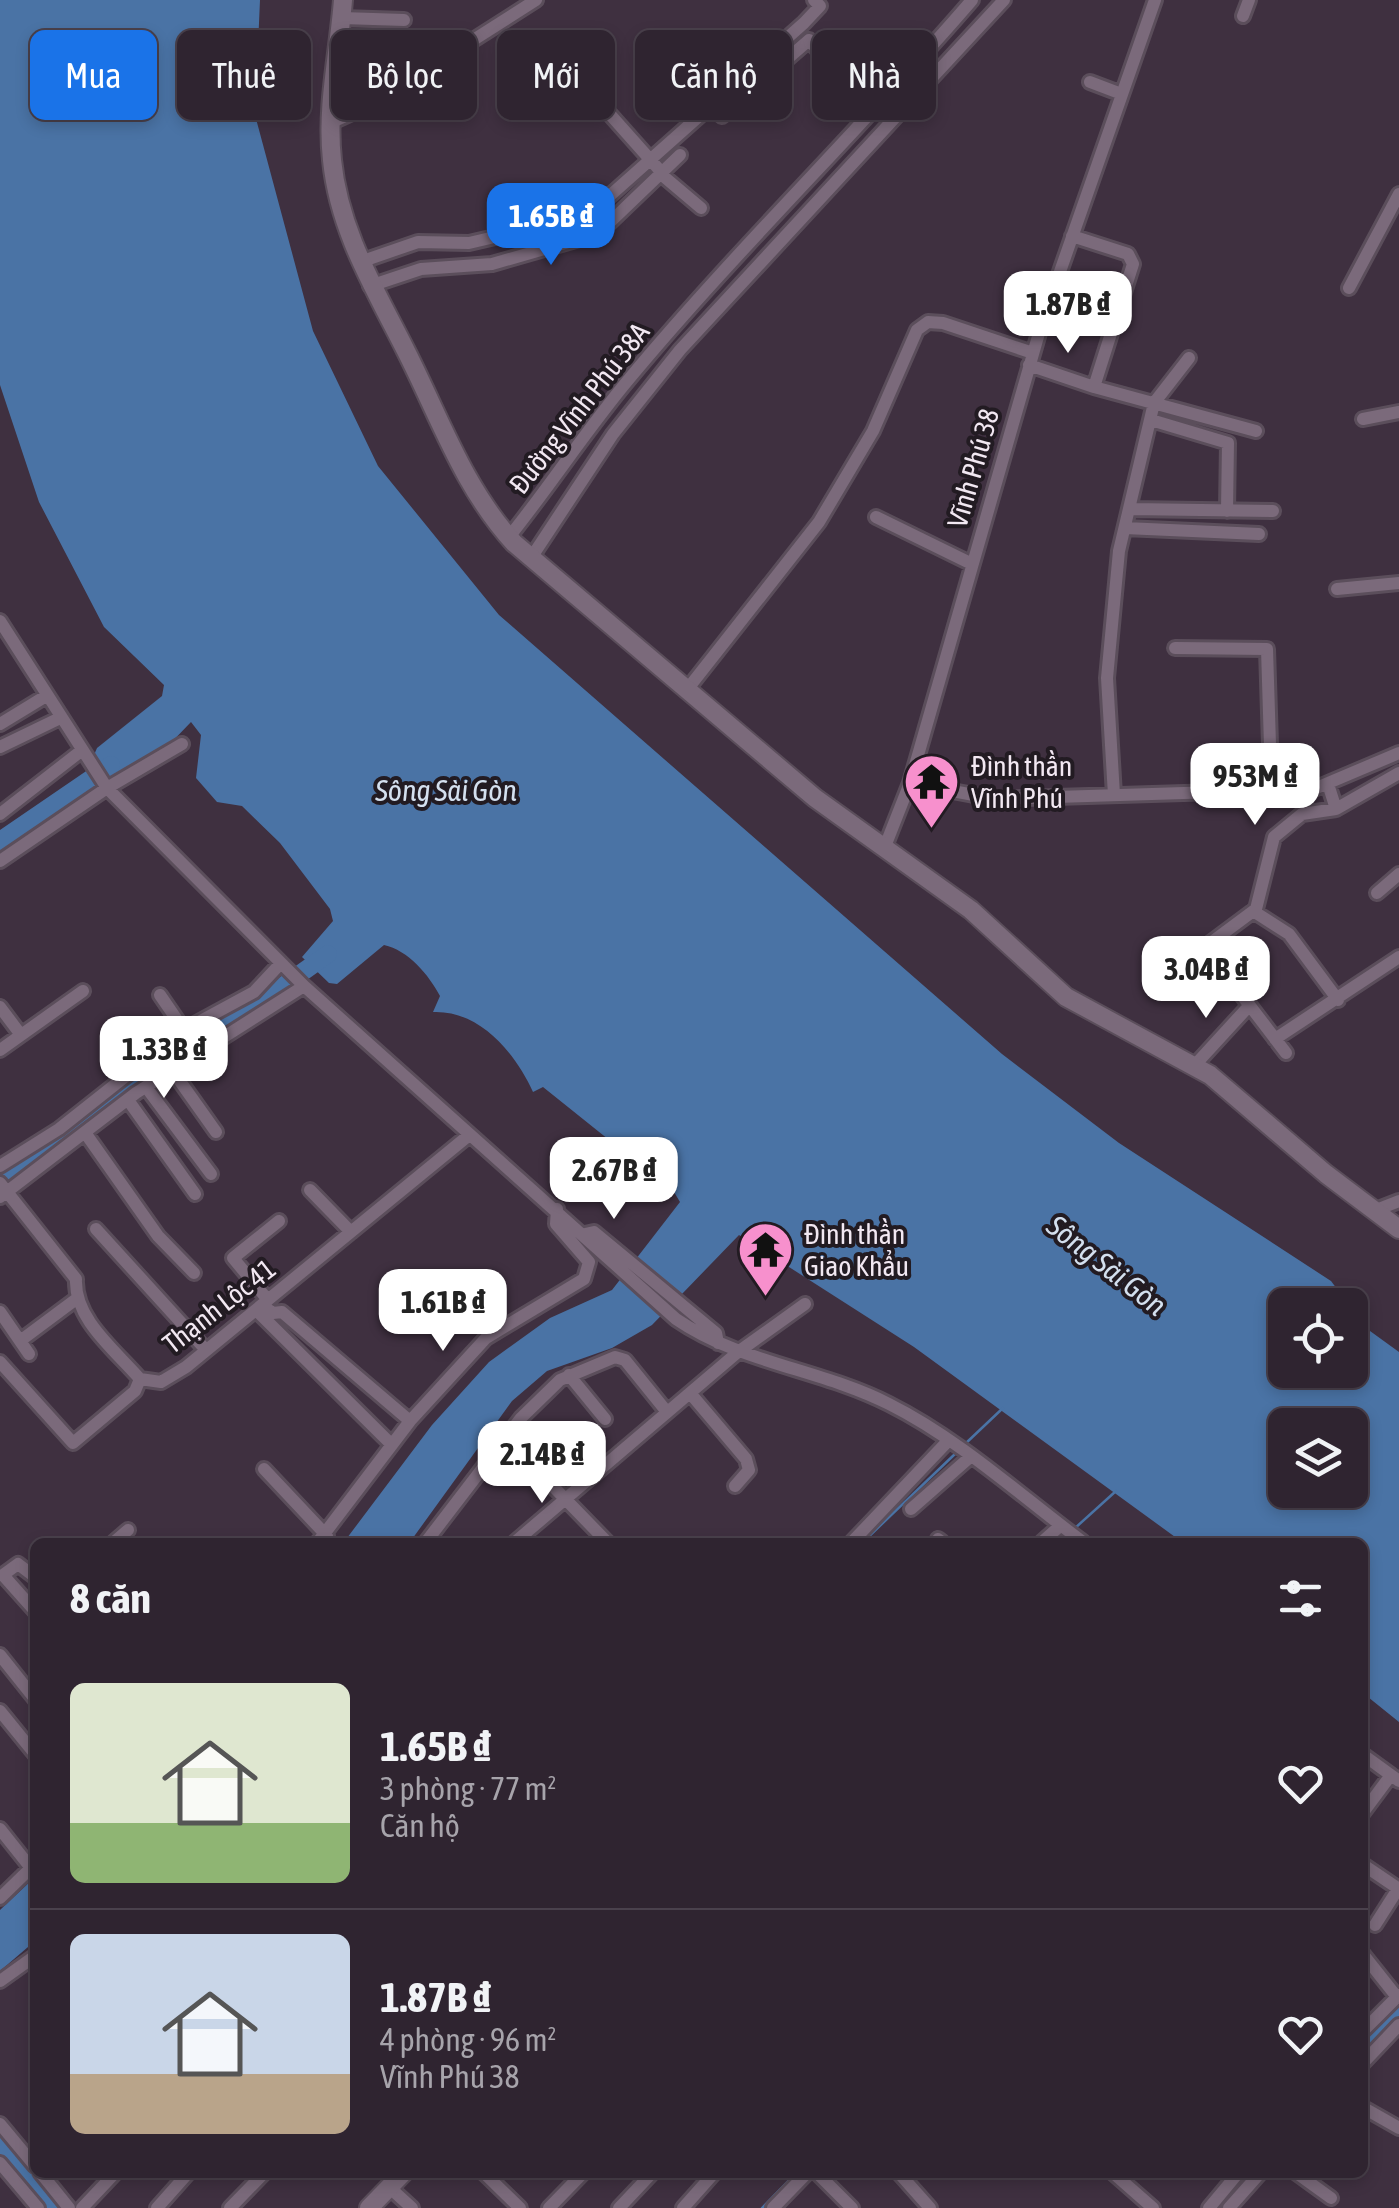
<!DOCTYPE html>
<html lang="vi">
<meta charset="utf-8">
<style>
body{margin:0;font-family:"Asap Condensed",sans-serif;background:#3b303c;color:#f1f3f6;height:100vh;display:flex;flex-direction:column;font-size:38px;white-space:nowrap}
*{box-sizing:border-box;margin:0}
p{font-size:32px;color:#a7a4ab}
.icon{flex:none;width:55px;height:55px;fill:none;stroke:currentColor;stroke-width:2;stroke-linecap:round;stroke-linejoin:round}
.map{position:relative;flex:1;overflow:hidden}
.sheet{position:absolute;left:30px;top:1538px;width:1338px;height:640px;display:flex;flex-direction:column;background:#2f2430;border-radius:15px;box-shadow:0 5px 15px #0003,0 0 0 2px #4a414c}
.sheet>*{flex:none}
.banner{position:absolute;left:30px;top:30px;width:1340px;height:90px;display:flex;gap:20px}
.fabs{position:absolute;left:1268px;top:1288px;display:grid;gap:20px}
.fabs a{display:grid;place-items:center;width:100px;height:100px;border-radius:15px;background:#2f2430;box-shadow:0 5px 15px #0003,0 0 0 2px #4a414c;font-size:50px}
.price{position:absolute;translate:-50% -85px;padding:0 22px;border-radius:20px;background:#fff;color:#222;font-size:32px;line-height:65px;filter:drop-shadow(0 2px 5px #0008)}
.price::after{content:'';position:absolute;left:50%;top:60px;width:30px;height:22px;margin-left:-15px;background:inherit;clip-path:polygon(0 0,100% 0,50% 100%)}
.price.current{background:#1a73e8;color:#fff}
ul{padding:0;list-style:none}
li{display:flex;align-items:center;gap:30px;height:250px;padding:0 40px}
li+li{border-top:2px solid #4a414c}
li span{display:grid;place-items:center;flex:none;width:280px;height:200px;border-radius:15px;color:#555}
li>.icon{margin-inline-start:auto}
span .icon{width:120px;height:120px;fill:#fffc;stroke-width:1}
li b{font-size:42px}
h2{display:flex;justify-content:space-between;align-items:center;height:120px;padding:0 40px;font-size:42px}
.chip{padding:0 35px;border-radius:15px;background:#2f2430;box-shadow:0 5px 15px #0003,0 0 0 2px #4a414c;font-size:35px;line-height:90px}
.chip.current{background:#1a73e8;color:#fff}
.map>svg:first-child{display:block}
.water{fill:#4a73a5;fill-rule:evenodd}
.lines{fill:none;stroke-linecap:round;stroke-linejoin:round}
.stream{stroke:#4a73a5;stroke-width:2.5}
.river{stroke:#4a73a5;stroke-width:18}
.street-casing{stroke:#5b4e5b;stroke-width:18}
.secondary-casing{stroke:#5b4e5b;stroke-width:22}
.street{stroke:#7b6a7b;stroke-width:12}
.secondary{stroke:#7b6a7b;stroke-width:18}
.labels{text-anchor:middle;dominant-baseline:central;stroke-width:8;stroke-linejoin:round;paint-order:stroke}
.street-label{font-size:28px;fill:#f2e8f2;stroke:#221b22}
.poi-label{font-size:28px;fill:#f2e8f2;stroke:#221b22;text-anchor:start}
.water-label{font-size:30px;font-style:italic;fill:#d4e0ef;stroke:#221b22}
</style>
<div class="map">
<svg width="1399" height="2208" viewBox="0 0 1399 2208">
<rect width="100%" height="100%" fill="#3f3040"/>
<!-- water -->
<path class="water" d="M0 0H260L255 115 313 331 378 466 499 615 1002 1054 1119 1143 1331 1281 1349 1305H1285V1370H1350V1306L1370 1331 1399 1352V1722L1363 1693 1362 1542H1182L914 1347 739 1235 652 1325 612 1348 547 1371 512 1401 410 1542H344L432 1425 489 1362 550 1318 612 1290 680 1202 674 1192 543 1087 533 1092C515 1052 479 1010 433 1012L440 996C429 975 408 950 384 945L337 984 329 983 302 957 333 921 330 909 280 843 242 806 217 802 196 778 201 735 191 722 165 749 117 780 109 779 94 755 97 748 162 696 164 685 104 627 39 502 0 385ZM1285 1425H1350V1490H1285Z
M35 1877V1941L0 1971V1910Z"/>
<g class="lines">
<!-- stream -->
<path class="stream" d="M965 1444 1003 1408
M1074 1529 1116 1491
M863 1542 956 1453
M1060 1542 1068 1535
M762 2208 797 2172"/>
<!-- river -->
<path class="river" d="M0 841 111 765
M0 1182 179 1052 231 1023 328 954
M1362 2045 1399 2005
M0 2143 54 2208"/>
<defs>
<path id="street" d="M1243 16 1249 0
M342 18 404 20
M1090 82 1119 93
M607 111 663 174
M722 116 809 40 874 113
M332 122 376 102 536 0
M662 175 701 208
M1072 236 1128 254 1133 264 1094 387 1256 431
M360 262 418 242 469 243 576 218 596 208 804 23 820 6 814 0
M370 286 421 269 492 264 586 237 605 227 680 155
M1349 288 1399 194
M1029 365 1094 387
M1363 419 1399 412
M1151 420 1228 443 1227 511
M1130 509 1273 511
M876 517 972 564
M1125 528 1259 534
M509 537C550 486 587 429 629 379 738 248 861 129 972 0
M531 558 613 434 680 350 1004 0
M1337 589 1399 583
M0 621 107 788 304 986 676 1319C740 1363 820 1369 889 1404 959 1439 1021 1496 1083 1542
M1175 648 1267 649 1270 745 1264 792
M686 691 819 522 873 431 917 330 928 322 943 323 1033 353
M0 724 46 696
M0 747 60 718
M910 783 995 799 1314 789 1399 753
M1114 795 1107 678 1119 551 1154 403 1189 358
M1336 809 1399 773
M0 814 81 751
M884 849 910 783 1041 326 1155 0
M0 861 107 788 182 744
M1377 893 1399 874
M1253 911 1289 934 1338 1000
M160 995 184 1030 254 992 281 963
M0 1007 21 1035
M1275 1039 1399 957
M0 1050 83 991
M1286 1053 1205 947 1256 909 1274 837 1302 814 1336 809 1328 784
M1195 1065 1249 1006
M172 1070 216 1132
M146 1087 211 1174
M128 1100 195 1194
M86 1134 158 1236 194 1273
M0 1166 59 1129 184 1030
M0 1183 76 1279C74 1319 115 1350 140 1379L161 1382 186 1367 468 1136
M310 1190 351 1232
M0 1197 136 1093 304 986
M1376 1210 1399 1201
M96 1229 206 1350
M585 1234 594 1232 716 1333 718 1343
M268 1300 233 1258 279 1221
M262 1305 273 1313 282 1312 410 1421
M256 1310 392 1445
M0 1312 29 1354
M20 1341 75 1300
M0 1362 73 1443 135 1391 140 1379
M569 1375 605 1419
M690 1393 746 1459 749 1470 735 1486
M507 1439 607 1542
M264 1469 327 1536
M911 1509 969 1458
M938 1539 942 1542
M114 1542 128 1530
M318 1542 410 1421 486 1338 584 1279 589 1262 556 1224 557 1209
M426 1542 521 1418 560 1380 615 1357 625 1360 667 1412
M515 1542 738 1352 805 1304
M852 1542 948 1441
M1042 1542 1060 1526
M35 1577 18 1564 3 1575 35 1611
M0 1655 35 1699
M0 1711 35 1754
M1362 1754 1399 1781
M1362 1814 1391 1775
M0 1829 31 1868
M1362 1864 1399 1889
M0 1898 35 1864
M1375 1925 1398 1889
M1362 1953 1397 1997
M0 1981 35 1956
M1362 2032 1399 1995
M1362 2064 1399 2025
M1362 2107 1399 2128
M0 2124 35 2166
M0 2163 38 2208
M40 2172 69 2208
M483 2172 520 2208
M816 2172 852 2208
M898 2172 930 2208
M1112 2172 1153 2208
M1295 2172 1331 2198
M389 2187 412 2208
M82 2208 116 2172
M157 2208 189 2172
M230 2208 265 2172
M549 2208 584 2172
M619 2208 653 2172
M683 2208 715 2172
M773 2208 808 2172
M1209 2208 1239 2172
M1229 2208 1261 2172"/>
<path id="secondary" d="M343 0C339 52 326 107 332 160 339 231 375 289 406 351 440 418 463 487 514 543L815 798 971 910 1066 997 1210 1075 1326 1174 1399 1229
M369 2208 404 2172"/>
</defs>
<!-- street casing -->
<use href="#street" class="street-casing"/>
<!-- secondary casing -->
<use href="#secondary" class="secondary-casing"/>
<!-- street -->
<use href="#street" class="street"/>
<!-- secondary -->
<use href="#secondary" class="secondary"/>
</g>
<!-- icons -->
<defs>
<symbol id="temple-pin" viewBox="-11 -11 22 30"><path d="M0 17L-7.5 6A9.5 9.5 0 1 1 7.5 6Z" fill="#f790cd" stroke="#221b22"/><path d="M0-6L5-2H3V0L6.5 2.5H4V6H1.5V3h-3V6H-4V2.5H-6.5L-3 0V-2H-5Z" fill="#111"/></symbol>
</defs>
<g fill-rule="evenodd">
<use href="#temple-pin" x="900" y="750" width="63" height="86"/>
<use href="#temple-pin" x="734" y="1218" width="63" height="86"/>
</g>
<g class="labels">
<!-- street labels -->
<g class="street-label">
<text transform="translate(579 408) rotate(-52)">Đường Vĩnh Phú 38A</text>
<text transform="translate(973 468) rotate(-74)">Vĩnh Phú 38</text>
<text transform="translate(219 1306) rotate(-38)">Thạnh Lộc 41</text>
</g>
<!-- poi labels -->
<g class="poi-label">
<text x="971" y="766">Đình thần<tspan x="971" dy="32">Vĩnh Phú</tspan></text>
<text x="804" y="1234">Đình thần<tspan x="804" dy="32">Giao Khẩu</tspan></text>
</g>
<!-- water labels -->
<g class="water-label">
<text x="446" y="790">Sông Sài Gòn</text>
<text transform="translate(1107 1265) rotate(38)">Sông Sài Gòn</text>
</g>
</g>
</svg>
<div class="fabs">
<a><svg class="icon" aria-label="locate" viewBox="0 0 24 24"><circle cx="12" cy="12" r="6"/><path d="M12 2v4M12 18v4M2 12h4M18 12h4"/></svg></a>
<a><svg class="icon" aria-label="layers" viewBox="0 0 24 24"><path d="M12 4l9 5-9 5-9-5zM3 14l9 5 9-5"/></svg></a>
</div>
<b class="price current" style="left:551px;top:268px">1.65B ₫</b>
<b class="price" style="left:1068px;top:356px">1.87B ₫</b>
<b class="price" style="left:1255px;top:828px">953M ₫</b>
<b class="price" style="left:1206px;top:1021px">3.04B ₫</b>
<b class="price" style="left:164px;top:1101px">1.33B ₫</b>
<b class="price" style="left:614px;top:1222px">2.67B ₫</b>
<b class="price" style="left:443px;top:1354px">1.61B ₫</b>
<b class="price" style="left:542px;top:1506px">2.14B ₫</b>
<div class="banner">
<a class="chip current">Mua</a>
<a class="chip">Thuê</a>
<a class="chip">Bộ lọc</a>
<a class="chip">Mới</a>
<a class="chip">Căn hộ</a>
<a class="chip">Nhà</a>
</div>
<section class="sheet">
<h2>8 căn<svg class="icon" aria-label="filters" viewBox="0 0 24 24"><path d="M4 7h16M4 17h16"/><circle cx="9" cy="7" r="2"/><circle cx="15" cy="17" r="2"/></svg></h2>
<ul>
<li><span style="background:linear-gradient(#dfe7d0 70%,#8fb573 0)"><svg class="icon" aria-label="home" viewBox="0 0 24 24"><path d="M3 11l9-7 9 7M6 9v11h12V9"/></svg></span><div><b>1.65B ₫</b><p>3 phòng · 77 m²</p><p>Căn hộ</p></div><svg class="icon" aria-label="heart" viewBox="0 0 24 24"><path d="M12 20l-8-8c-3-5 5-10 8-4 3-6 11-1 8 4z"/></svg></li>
<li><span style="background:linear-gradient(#c9d6e8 70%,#b9a48a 0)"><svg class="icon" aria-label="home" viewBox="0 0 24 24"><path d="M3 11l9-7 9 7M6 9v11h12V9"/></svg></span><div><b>1.87B ₫</b><p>4 phòng · 96 m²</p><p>Vĩnh Phú 38</p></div><svg class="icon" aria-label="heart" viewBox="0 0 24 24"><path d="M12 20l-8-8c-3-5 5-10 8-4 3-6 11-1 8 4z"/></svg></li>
</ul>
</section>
</div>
